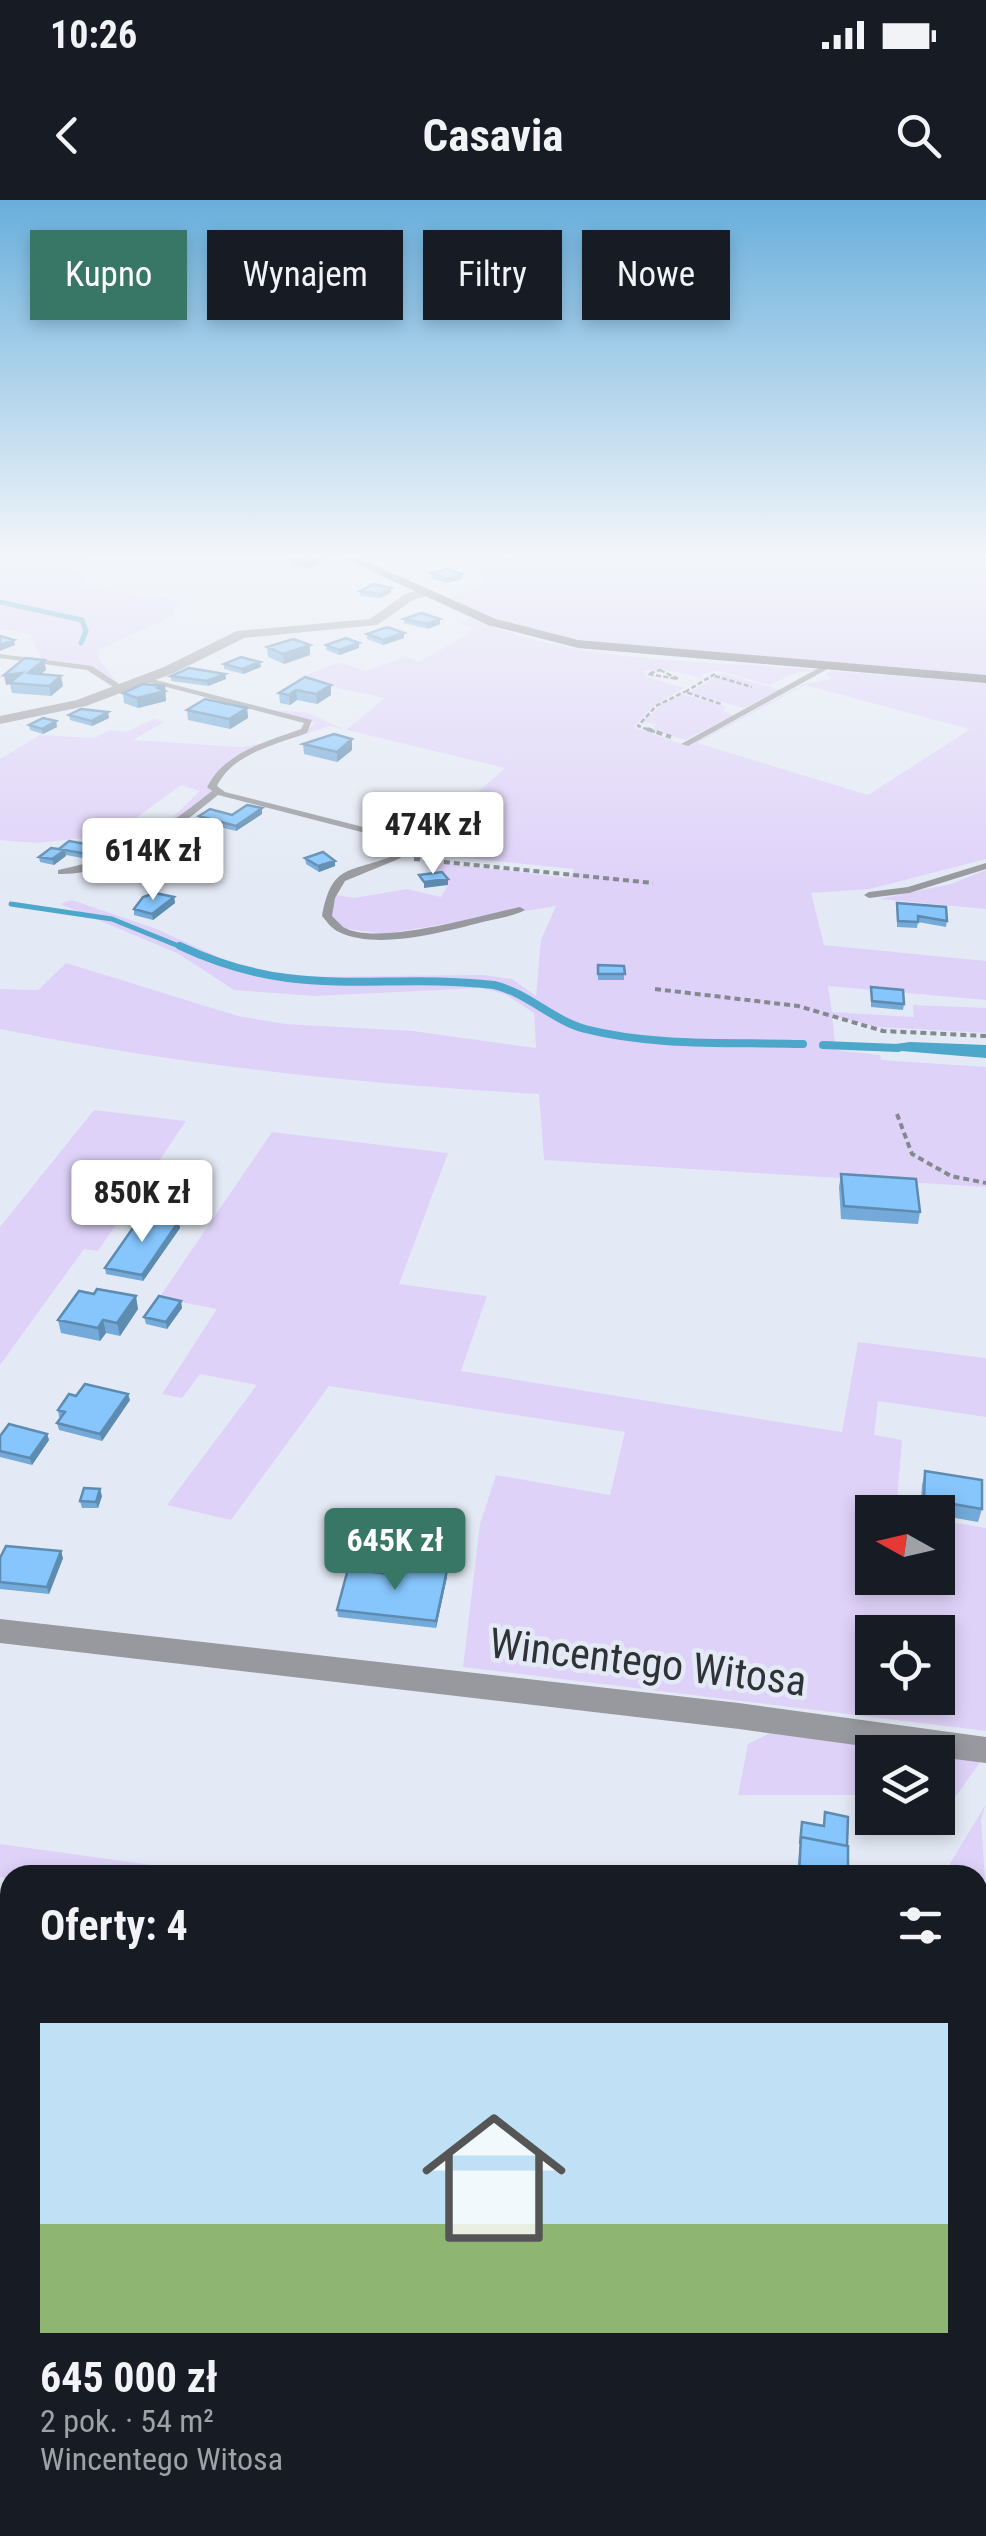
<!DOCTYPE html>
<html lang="pl">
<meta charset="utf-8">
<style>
body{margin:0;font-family:"Roboto Condensed",sans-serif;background:#20242c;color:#f1f3f6;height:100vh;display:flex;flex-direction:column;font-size:38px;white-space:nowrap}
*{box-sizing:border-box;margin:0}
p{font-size:32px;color:#9ea1a6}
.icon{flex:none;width:55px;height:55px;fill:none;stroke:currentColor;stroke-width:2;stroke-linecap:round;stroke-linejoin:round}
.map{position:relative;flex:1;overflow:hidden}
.details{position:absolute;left:0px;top:1665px;width:988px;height:672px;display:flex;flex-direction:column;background:#171b24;border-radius:30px 30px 0 0;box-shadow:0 5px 15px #0003}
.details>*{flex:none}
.banner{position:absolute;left:30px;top:30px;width:928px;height:90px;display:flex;gap:20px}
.needle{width:65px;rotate:278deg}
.fabs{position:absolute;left:855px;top:1295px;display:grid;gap:20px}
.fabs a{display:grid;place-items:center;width:100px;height:100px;border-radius:0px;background:#171b24;box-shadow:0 5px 15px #0003;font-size:50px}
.price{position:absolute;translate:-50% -85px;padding:0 22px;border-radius:10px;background:#fff;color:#222;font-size:32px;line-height:65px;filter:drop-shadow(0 2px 5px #0008)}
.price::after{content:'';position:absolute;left:50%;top:60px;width:30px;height:22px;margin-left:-15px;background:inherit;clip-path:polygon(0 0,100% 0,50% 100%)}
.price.on{background:#387765;color:#fff}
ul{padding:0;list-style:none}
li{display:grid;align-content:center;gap:20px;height:530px;padding:0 40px}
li+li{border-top:2px solid #363941}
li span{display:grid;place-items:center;height:310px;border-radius:0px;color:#555}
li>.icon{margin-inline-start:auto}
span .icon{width:180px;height:180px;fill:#fffc;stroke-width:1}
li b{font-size:42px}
h2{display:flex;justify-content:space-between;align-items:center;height:120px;padding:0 40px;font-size:42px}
.chip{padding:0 35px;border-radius:0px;background:#171b24;box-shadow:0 5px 15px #0003;font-size:35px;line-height:90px}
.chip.on{background:#387765;color:#fff}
.status{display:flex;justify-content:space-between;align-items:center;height:70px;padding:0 50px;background:#171b24;direction:ltr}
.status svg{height:28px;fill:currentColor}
header{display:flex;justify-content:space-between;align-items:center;height:130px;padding:0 40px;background:#171b24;font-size:45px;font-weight:700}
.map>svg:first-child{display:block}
.green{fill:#dfd2f9;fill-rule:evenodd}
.water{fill:#4ca7cb}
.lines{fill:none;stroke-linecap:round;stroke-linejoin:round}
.stream-far1{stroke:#4ca7cb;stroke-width:5}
.stream{stroke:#4ca7cb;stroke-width:8}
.path-far1{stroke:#848990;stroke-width:2.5;stroke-dasharray:5 2.5;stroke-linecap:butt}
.path{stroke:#848990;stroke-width:4;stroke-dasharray:6 4;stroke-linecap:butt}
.lane{fill:#98999e;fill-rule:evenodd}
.street{fill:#98999e;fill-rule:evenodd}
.secondary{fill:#717279;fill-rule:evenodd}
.wall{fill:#73aad9}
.shaded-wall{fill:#5e8bb0}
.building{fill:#86c6fc;stroke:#5e8bb0;stroke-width:2.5}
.labels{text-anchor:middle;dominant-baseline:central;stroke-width:9;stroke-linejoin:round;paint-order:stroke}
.near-street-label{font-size:42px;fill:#2f3236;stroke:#e4eaf5}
</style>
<div class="status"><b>10:26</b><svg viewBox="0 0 49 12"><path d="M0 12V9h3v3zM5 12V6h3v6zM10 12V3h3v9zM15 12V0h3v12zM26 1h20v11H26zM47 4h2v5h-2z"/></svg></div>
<header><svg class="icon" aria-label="back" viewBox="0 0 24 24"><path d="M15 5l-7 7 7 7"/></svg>Casavia<svg class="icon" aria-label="search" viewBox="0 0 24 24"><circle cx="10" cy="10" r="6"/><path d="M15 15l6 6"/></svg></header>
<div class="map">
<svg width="986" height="2336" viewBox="0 0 986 2336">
<rect width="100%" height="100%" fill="#e4eaf5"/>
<!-- green -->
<path class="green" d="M0 357H87L69 368 85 377 78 381 80 386 179 401 171 417 98 450V457L119 485 90 467 41 458 30 434 0 428Z
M986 357V476L568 439 514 425 460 403 455 397 491 380 467 366 357 359Z
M471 418C578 465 707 460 821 470L798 472 769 485 717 470 700 475 703 478 663 469 643 471 648 477 684 488 653 506 634 527 687 546 804 484 833 479 826 474 831 471 986 483V659L870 689 811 693 824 745 986 761V800L828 786 832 812 914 817 913 805 986 808V833L877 827 832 816 836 850 880 855 881 860 986 867V987L544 960 539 894C358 884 178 865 0 829V789L38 790 66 763 238 816 285 824 413 831 536 848 534 813 505 794 481 788 315 796 234 790 177 753 60 704 72 700 154 728 254 773 292 777 484 775 512 779 536 796 541 740 556 706 384 734 340 728 330 714 336 695 354 698 407 689 441 697 448 685 436 671 440 663 570 678 574 669 428 654 431 644 423 641 505 568 330 526 294 538 316 523 274 510 308 513 346 530 385 498 296 479 339 462 366 471 406 457 419 462 475 430 460 423ZM805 485 969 529V530L868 595 697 543Z
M721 473 781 490 744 508 689 493Z
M682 494 727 507 723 511 734 515 685 540 653 530 656 524 643 522 658 507Z
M154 519 164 522 133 540 242 547 268 542 225 565 208 584 211 592 165 632 128 653 93 637 37 643 0 640V559L40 535 95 538 110 530 126 532ZM181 585 200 591 148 641 130 634 125 626Z
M986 670V709L879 699 951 684Z
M94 910 186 921 98 1051 84 1049 0 1165V1027Z
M272 932 448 953 399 1084 487 1096 461 1171 842 1232 858 1142 986 1158V1217L878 1201 874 1235 902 1240 896 1312H872V1378H938V1320L986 1328V1531L463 1467 480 1324 496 1275 610 1295 625 1232 329 1186 231 1320 167 1305 257 1185 200 1174 182 1198 162 1194 217 1109 159 1098ZM872 1432H938V1498H872Z
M776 1530 962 1554 981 1561 956 1596H938V1552H872V1595H738L748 1544Z
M986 1604 981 1620 986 1693 978 1691V1675H943Z
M0 1644 224 1675H10V1679L0 1677Z
M986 1885V2049L978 2044V1902Z
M986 2132V2336H379L387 2328H978V2145Z"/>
<!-- water -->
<path class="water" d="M910 842 986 845V858L889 850 888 845Z"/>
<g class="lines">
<!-- stream-far1 -->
<path class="stream-far1" d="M0 402 82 420 86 431 81 443
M11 704 112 719 186 749"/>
<!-- stream -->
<path class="stream" d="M180 746C299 802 374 772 494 785 528 793 552 820 585 829 656 847 731 842 803 844
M823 845 898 848"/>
<!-- path-far1 -->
<path class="path-far1" d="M660 470 678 479 648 474Z
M715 474 685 492 721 504
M715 476 752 487
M655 532 638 526 656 506 684 492"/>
<!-- path -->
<path class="path" d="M647 529 671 537
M407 640 420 645 413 652
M414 659 653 683
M655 789 798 806 883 831 986 836
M897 914 912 954 951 976 986 983"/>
<!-- lane -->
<path class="lane" d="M0 454 92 466 125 488 118 490 87 470 0 458Z
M826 464 833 466 688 546 681 544Z
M144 477 312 520 307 533C275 545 233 553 217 586L225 592 379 631 401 658 345 681 335 698 332 716C333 717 342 726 343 727 376 747 482 715 520 707L525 710C514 716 500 718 487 721 447 731 378 751 339 732 332 729 327 722 322 716 332 664 348 673 390 657L373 635 218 595C173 631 119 676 58 674V670C127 656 157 634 212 591L207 587C226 551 266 542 301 529L304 523 144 481Z
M986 663V669L909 693 869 698 864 695 869 692 908 687Z"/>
<!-- street -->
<path class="street" d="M426 388 430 395 413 400 377 425 244 438 174 473 86 506 0 524V516L77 500 164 467 237 431 370 419 405 394Z
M0 1419 739 1503 986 1537V1563L938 1557V1552H907L739 1529 0 1443Z"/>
<!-- secondary -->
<path class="secondary" d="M341 357H356L496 419 578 440 986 475V483L578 448 488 425Z"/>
</g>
<!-- wall -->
<path class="wall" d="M319 359 320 363 309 368 293 366V361Z
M431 373 462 379 447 383 431 378Z
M391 388V393L379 398 360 396V391Z
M404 419 440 424 428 429 404 423Z
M404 433V438L383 445 367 439V434Z
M359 443V448L339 455 326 450V445Z
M267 447 310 455 284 464 268 457Z
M44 460 46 470 40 474 63 486 51 496 12 493 10 484 6 485Z
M224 464 261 467 243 474 224 469Z
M225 474 226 479 208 486 171 481V476Z
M305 477 331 495 317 504 297 500 290 505 280 503 279 493Z
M165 486 166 501 138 508 124 503 123 493Z
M247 508 248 518 230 529 188 520 187 510Z
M69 515 109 518 92 526 70 520Z
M56 521 57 527 43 534 30 530 29 525Z
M303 544 352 550 337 562 304 554Z
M262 608V614L236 631 199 622V616L232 615Z
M59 649 98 652 88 659 66 655 54 665 40 662 39 657Z
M305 658 335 666 319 672 306 664Z
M174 697 175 703 153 720 134 715V709Z
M897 703 947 721 946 727 918 722 917 728 897 727Z
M598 765 624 766V780H598Z
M871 787 904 804 903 810 871 807Z
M841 974 920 1012 918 1024 841 1019 839 987Z
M180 1028 143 1081 106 1074 105 1068Z
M94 1094 138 1109 120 1136 106 1133 100 1141 61 1133 58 1120Z
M182 1108 167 1129 146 1124 144 1117Z
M76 1196 130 1200 102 1241 59 1230 57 1223 61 1218 59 1217 58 1210Z
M47 1234 49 1240 32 1265 0 1257V1236Z
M925 1271 982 1309 978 1322 938 1315V1312H920L922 1285Z
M102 1296 98 1308H82L80 1301Z
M0 1358H63L49 1394 0 1389Z
M399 1375 447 1377 436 1428 338 1417 337 1410Z
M825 1612 847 1646 848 1675H797L802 1622 823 1626Z
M983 1725 986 1726V1756L978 1753Z"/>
<!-- shaded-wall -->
<path class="shaded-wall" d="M319 359 320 363 309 368V364Z
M462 374V379L447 383V379Z
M391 388V393L379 398V394Z
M440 419V424L428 429 427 424Z
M404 433V438L383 445V440Z
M14 440 15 445 0 451V445Z
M359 443V448L339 455V450Z
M310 445V455L284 464 283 454Z
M44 460 46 470 30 483 28 473Z
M260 462 261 467 243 474 242 469Z
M22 473 10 483V484L6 485 4 475Z
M225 474 226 479 208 486 207 481Z
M61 476 63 486 51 496 49 486Z
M331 485V495L317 504 316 494Z
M165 486 166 501 138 508 137 498Z
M296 490 297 500 290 505 289 495Z
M247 508 248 518 230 529 229 519Z
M108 512 109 518 92 526 91 521Z
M56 521 57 527 43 534 42 529Z
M352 539V550L337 562V552Z
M262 608V614L236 631V626Z
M97 646 98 652 88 659 87 654Z
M65 650 66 656 54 665 52 659Z
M335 661V666L319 672 318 666Z
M448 679V685L424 688V682Z
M174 697 175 703 153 720 152 714Z
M179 1021 180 1028 143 1081 142 1075Z
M136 1096 138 1109 120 1136 117 1123Z
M181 1101 182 1108 167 1129 166 1122Z
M103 1120 106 1133 100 1141 98 1128Z
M128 1194 130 1200 102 1241 100 1234Z
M47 1234 49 1240 32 1265 30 1258Z
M100 1289 102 1296 98 1308 96 1302Z
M393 1335 394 1342 358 1353V1346Z
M61 1351 63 1358 49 1394 47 1387Z
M447 1370V1377L436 1428V1421Z
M247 2328 251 2335 250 2336H239Z"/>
<!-- building -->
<path class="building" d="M302 357H311L319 359 309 364 293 361Z
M447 369 462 374 447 379 431 373Z
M373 384 391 388 379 394 360 391Z
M421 413 440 419 427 424 404 419Z
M387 427 404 433 383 440 367 434Z
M0 436 14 440 0 445Z
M346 438 359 443 339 450 326 445Z
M293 439 310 445 283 454 267 447Z
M241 457 260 462 242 469 224 464Z
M25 458 44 460 28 473 61 476 49 486 10 483 22 473 4 475Z
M189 468 225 474 207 481 171 476Z
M305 477 331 485 316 494 296 490 289 495 279 493Z
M143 484 165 486 158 488 165 491 137 498 123 493Z
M205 499 247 508 229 519 187 510Z
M81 509 108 512 91 521 69 515Z
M43 518 56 521 42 529 29 525Z
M334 534 352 539 337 552 303 544Z
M247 605 262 608 236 626 199 616 210 609 232 615Z
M69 641 97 646 87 654 59 649Z
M51 648 65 650 52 659 39 657Z
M323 652 335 661 318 666 305 658Z
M442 672 448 679 424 682 419 675Z
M155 693 174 697 152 714 134 709 143 697Z
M897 703 946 707 947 721 918 716V722L898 721Z
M598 765 624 766 625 774H598Z
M871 787 903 790 904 804 872 801Z
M841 974 916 979 920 1012 844 1006Z
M142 1015 179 1021 142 1075 105 1068Z
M97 1089 136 1096 117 1123 103 1120 98 1128 58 1120 79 1091 94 1094Z
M159 1096 181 1101 166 1122 144 1117Z
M85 1184 128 1194 100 1234 57 1223 65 1212 58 1210 69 1194 76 1196Z
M9 1224 47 1234 30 1258 0 1251V1236Z
M925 1271 982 1280V1309L924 1299Z
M84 1288 100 1289 96 1302 80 1301Z
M387 1321 393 1335 358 1346 351 1332Z
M6 1346 61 1351 47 1387 0 1382V1358Z
M401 1365 447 1370 436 1421 337 1410 348 1369 399 1375Z
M825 1612 848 1617 847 1646 801 1637 800 1644 802 1622 824 1626Z
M801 1637 848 1646V1675H799Z
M978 1699 986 1702 983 1725 986 1726V1742L980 1740 978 1753Z
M142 2328H247L239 2336H134Z"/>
<!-- sky -->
<linearGradient id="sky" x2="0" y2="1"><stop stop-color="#69afdc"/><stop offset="0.52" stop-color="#f3f6fa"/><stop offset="1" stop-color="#f3f6fa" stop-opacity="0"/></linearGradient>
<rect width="986" height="684" fill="url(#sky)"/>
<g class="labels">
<!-- near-street labels -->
<g class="near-street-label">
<text transform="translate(648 1462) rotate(7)">Wincentego Witosa</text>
</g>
</g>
</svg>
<div class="fabs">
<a><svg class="needle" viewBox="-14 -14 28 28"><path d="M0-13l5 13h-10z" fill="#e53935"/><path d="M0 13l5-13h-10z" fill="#9ea1a6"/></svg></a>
<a><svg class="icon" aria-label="locate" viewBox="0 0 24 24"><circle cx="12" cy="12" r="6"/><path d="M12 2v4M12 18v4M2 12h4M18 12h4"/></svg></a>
<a><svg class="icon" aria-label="layers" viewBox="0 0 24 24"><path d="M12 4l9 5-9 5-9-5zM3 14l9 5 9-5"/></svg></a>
</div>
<b class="price" style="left:433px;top:677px">474K zł</b>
<b class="price" style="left:153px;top:703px">614K zł</b>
<b class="price" style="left:142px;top:1045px">850K zł</b>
<b class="price on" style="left:395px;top:1393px">645K zł</b>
<div class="banner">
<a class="chip on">Kupno</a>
<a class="chip">Wynajem</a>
<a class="chip">Filtry</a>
<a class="chip">Nowe</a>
</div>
<section class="details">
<h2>Oferty: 4<svg class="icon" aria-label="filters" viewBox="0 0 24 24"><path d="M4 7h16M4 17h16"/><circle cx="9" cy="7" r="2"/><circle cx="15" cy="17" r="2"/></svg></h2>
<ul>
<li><span style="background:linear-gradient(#bfe0f5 65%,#8fb573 0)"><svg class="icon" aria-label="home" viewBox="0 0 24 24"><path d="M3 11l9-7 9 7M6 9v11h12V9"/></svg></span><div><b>645 000 zł</b><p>2 pok. · 54 m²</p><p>Wincentego Witosa</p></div></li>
</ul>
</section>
</div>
